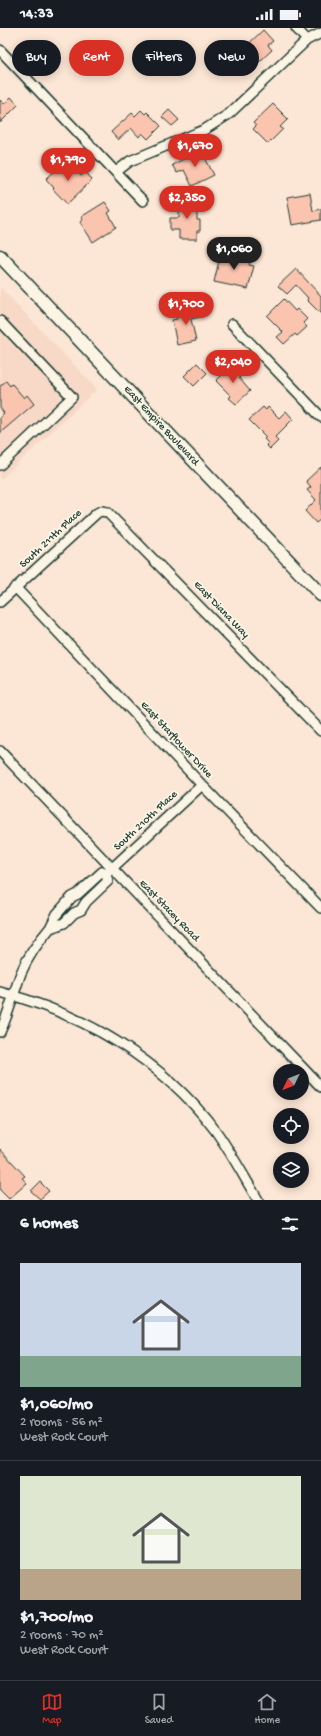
<!DOCTYPE html>
<meta charset="utf-8">
<style>
body{margin:0;font-family:"Gochi Hand",sans-serif;background:#20242c;color:#f1f3f6;height:100vh;display:flex;flex-direction:column;font-size:15px;white-space:nowrap}
*{box-sizing:border-box;margin:0}
p{font-size:13px;color:#9ea1a6}
.icon{flex:none;width:22px;height:22px;fill:none;stroke:currentColor;stroke-width:2;stroke-linecap:round;stroke-linejoin:round}
.map{position:relative;height:1172px;overflow:hidden}
.details{display:flex;flex-direction:column;background:#171b24;flex:1}
.details>*{flex:none}
.top-card{position:absolute;left:12px;top:12px;width:297px;height:36px;display:flex;gap:8px}
.needle{width:26px;rotate:227deg}
.tools{position:absolute;left:273px;top:1036px;display:grid;gap:8px}
.tools a{display:grid;place-items:center;width:36px;height:36px;border-radius:50%;background:#171b24;box-shadow:0 2px 10px #0003;font-size:20px}
.price{position:absolute;translate:-50% -34px;padding:0 9px;border-radius:14px;background:#d93025;color:#fff;font-size:13px;line-height:26px;filter:drop-shadow(0 1px 2px #0008)}
.price::after{content:'';position:absolute;left:50%;top:24px;width:12px;height:9px;margin-left:-6px;background:inherit;clip-path:polygon(0 0,100% 0,50% 100%)}
.price.active{background:#222;color:#fff}
ul{padding:0;list-style:none}
li{display:grid;align-content:center;gap:8px;height:212px;padding:0 20px}
li+li{border-top:1px solid #363941}
li span{display:grid;place-items:center;height:124px;border-radius:0px;color:#555}
li>.icon{margin-inline-start:auto}
span .icon{width:72px;height:72px;fill:#fffc;stroke-width:1}
li b{font-size:17px}
h2{display:flex;justify-content:space-between;align-items:center;height:48px;padding:0 20px;font-size:17px}
.tag{padding:0 14px;border-radius:18px;background:#171b24;box-shadow:0 2px 10px #0003;font-size:14px;line-height:36px}
.tag.active{background:#d93025;color:#fff}
.status{display:flex;justify-content:space-between;align-items:center;height:28px;padding:0 20px;background:#171b24;direction:ltr}
.status svg{height:11px;fill:currentColor}
.dock{display:flex;justify-content:space-around;align-items:center;height:56px;border-top:1px solid #363941;background:#171b24;font-size:11px;color:#9ea1a6}
.dock a{display:grid;justify-items:center;gap:2px}
.dock .active{color:#d93025}
.map>svg:first-child{display:block}
.built{fill:#f8d9c7}
.building{fill:#fbc4af;stroke:#1f3d34}
.lines{fill:none;stroke-linecap:round;stroke-linejoin:round}
.street-casing{stroke:#1f3d34;stroke-width:12}
.secondary-casing{stroke:#1f3d34;stroke-width:15}
.street{stroke:#fcf5e5;stroke-width:9}
.secondary{stroke:#fcf5e5;stroke-width:12}
.labels{text-anchor:middle;dominant-baseline:central;stroke-width:3.5;stroke-linejoin:round;paint-order:stroke}
.street-label{font-size:11px;fill:#1f3d34;stroke:#fcf5e5}
</style>
<div class="status"><b>14:33</b><svg viewBox="0 0 49 12"><path d="M0 12V9h3v3zM5 12V6h3v6zM10 12V3h3v9zM15 12V0h3v12zM26 1h20v11H26zM47 4h2v5h-2z"/></svg></div>
<div class="map">
<svg width="321" height="1172" viewBox="0 0 321 1172">
<rect width="100%" height="100%" fill="#fce6d5"/>
<filter id="ink" filterUnits="userSpaceOnUse"><feTurbulence type="fractalNoise" baseFrequency=".025" numOctaves="2"/><feDisplacementMap in="SourceGraphic" scale="8" xChannelSelector="R" yChannelSelector="G"/><feConvolveMatrix kernelMatrix="1 2 1 2 8 2 1 2 1" color-interpolation-filters="sRGB"/></filter>
<g filter="url(#ink)">
<!-- built -->
<path class="built" d="M0 259 97 361 0 452Z"/>
<!-- building -->
<path class="building" d="M263 2 273 13 268 17 272 22 248 44 242 38 240 41 232 33 226 38 221 32 236 18 241 23Z
M11 69 18 77 0 95V72L4 76Z
M273 76 288 91 280 99 283 101 268 116 253 101 256 98 253 95Z
M141 82 145 86 147 84 161 98 148 111 142 105 139 109 131 100 118 112 111 104 132 85 135 88Z
M169 82 179 92 172 98 162 89Z
M201 122 214 147 192 158 184 142 177 145 172 137Z
M66 133 81 148 86 144 92 152 67 176 53 161 54 160 46 151Z
M310 165 313 183 321 181V192L292 197 287 169Z
M179 172H197V192H200V203H197V211H179V202H170V190H179Z
M105 174 111 183 108 185 116 199 93 214 80 194 83 192 81 189Z
M221 224 251 232 249 237 254 238 248 261 214 254Z
M296 241 321 268V286L307 272 308 270 296 257 287 266 278 258Z
M171 264 177 270 169 278 163 271Z
M284 271 295 283 297 281 307 291 303 295 307 299 297 308 295 306 284 316 277 309 283 304 267 288Z
M198 278 200 289 191 291 196 313 177 317 172 292 177 291 176 287 186 285 185 281Z
M197 335 207 345 194 358 184 348Z
M233 336 242 346 239 350 250 363 236 376 229 370 231 368 216 353Z
M6 353 10 358 12 356 24 370 27 367 34 376 0 405V389L4 385 0 380V358Z
M263 379 266 382 268 379 279 390 286 383 293 391 275 409 278 413 270 421 266 417 268 415 264 411 266 409 249 392Z
M321 439V491L316 495 305 483 316 472 307 462 311 459 306 453Z
M0 1121 25 1148 22 1150 27 1155 9 1171 0 1162Z
M40 1154 49 1163 40 1171 31 1163Z"/>
<g class="lines">
<defs>
<path id="street" d="M296 0 307 12
M0 22 143 173
M116 144 130 133 204 102 229 86 307 12 321 5
M0 293 72 369 0 437
M232 296 321 389
M15 559 202 757 321 880
M0 574 97 485 101 483 107 484 321 703
M0 723 321 1059
M102 844 106 847 108 853 86 874 81 882 74 885 64 895 50 900 57 886 72 869 78 866Z
M108 844 202 757
M0 964C84 986 162 1032 215 1102 231 1124 244 1149 258 1172
M0 1004C9 985 14 964 21 945 28 928 38 914 50 900"/>
<path id="secondary" d="M0 228 321 567"/>
</defs>
<!-- street casing -->
<use href="#street" class="street-casing"/>
<!-- secondary casing -->
<use href="#secondary" class="secondary-casing"/>
<!-- street -->
<use href="#street" class="street"/>
<!-- secondary -->
<use href="#secondary" class="secondary"/>
</g>
</g>
<g class="labels">
<!-- street labels -->
<g class="street-label">
<text transform="translate(161 398) rotate(47)">East Empire Boulevard</text>
<text transform="translate(51 511) rotate(-43)">South 211th Place</text>
<text transform="translate(221 582) rotate(46)">East Diana Way</text>
<text transform="translate(176 712) rotate(47)">East Starflower Drive</text>
<text transform="translate(146 793) rotate(-43)">South 210th Place</text>
<text transform="translate(169 883) rotate(46)">East Stacey Road</text>
</g>
</g>
</svg>
<div class="tools">
<a><svg class="needle" viewBox="-14 -14 28 28"><path d="M0-13l5 13h-10z" fill="#e53935"/><path d="M0 13l5-13h-10z" fill="#9ea1a6"/></svg></a>
<a><svg class="icon" aria-label="locate" viewBox="0 0 24 24"><circle cx="12" cy="12" r="6"/><path d="M12 2v4M12 18v4M2 12h4M18 12h4"/></svg></a>
<a><svg class="icon" aria-label="layers" viewBox="0 0 24 24"><path d="M12 4l9 5-9 5-9-5zM3 14l9 5 9-5"/></svg></a>
</div>
<b class="price" style="left:195px;top:140px">$1,670</b>
<b class="price" style="left:68px;top:154px">$1,790</b>
<b class="price" style="left:187px;top:192px">$2,350</b>
<b class="price active" style="left:234px;top:243px">$1,060</b>
<b class="price" style="left:186px;top:298px">$1,700</b>
<b class="price" style="left:233px;top:356px">$2,040</b>
<div class="top-card">
<a class="tag">Buy</a>
<a class="tag active">Rent</a>
<a class="tag">Filters</a>
<a class="tag">New</a>
</div>
</div>
<section class="details">
<h2>6 homes<svg class="icon" aria-label="filters" viewBox="0 0 24 24"><path d="M4 7h16M4 17h16"/><circle cx="9" cy="7" r="2"/><circle cx="15" cy="17" r="2"/></svg></h2>
<ul>
<li><span style="background:linear-gradient(#c9d6e8 75%,#7fa58c 0)"><svg class="icon" aria-label="home" viewBox="0 0 24 24"><path d="M3 11l9-7 9 7M6 9v11h12V9"/></svg></span><div><b>$1,060/mo</b><p>2 rooms · 56 m²</p><p>West Rock Court</p></div></li>
<li><span style="background:linear-gradient(#dfe7d0 75%,#b9a48a 0)"><svg class="icon" aria-label="home" viewBox="0 0 24 24"><path d="M3 11l9-7 9 7M6 9v11h12V9"/></svg></span><div><b>$1,700/mo</b><p>2 rooms · 70 m²</p><p>West Rock Court</p></div></li>
</ul>
</section>
<nav class="dock">
<a class="active"><svg class="icon" aria-label="map" viewBox="0 0 24 24"><path d="M3 6l6-2 6 2 6-2v14l-6 2-6-2-6 2zM9 4v14M15 6v14"/></svg>Map</a>
<a><svg class="icon" aria-label="saved" viewBox="0 0 24 24"><path d="M7 4h10v16l-5-4-5 4z"/></svg>Saved</a>
<a><svg class="icon" aria-label="home" viewBox="0 0 24 24"><path d="M3 11l9-7 9 7M6 9v11h12V9"/></svg>Home</a>
</nav>
